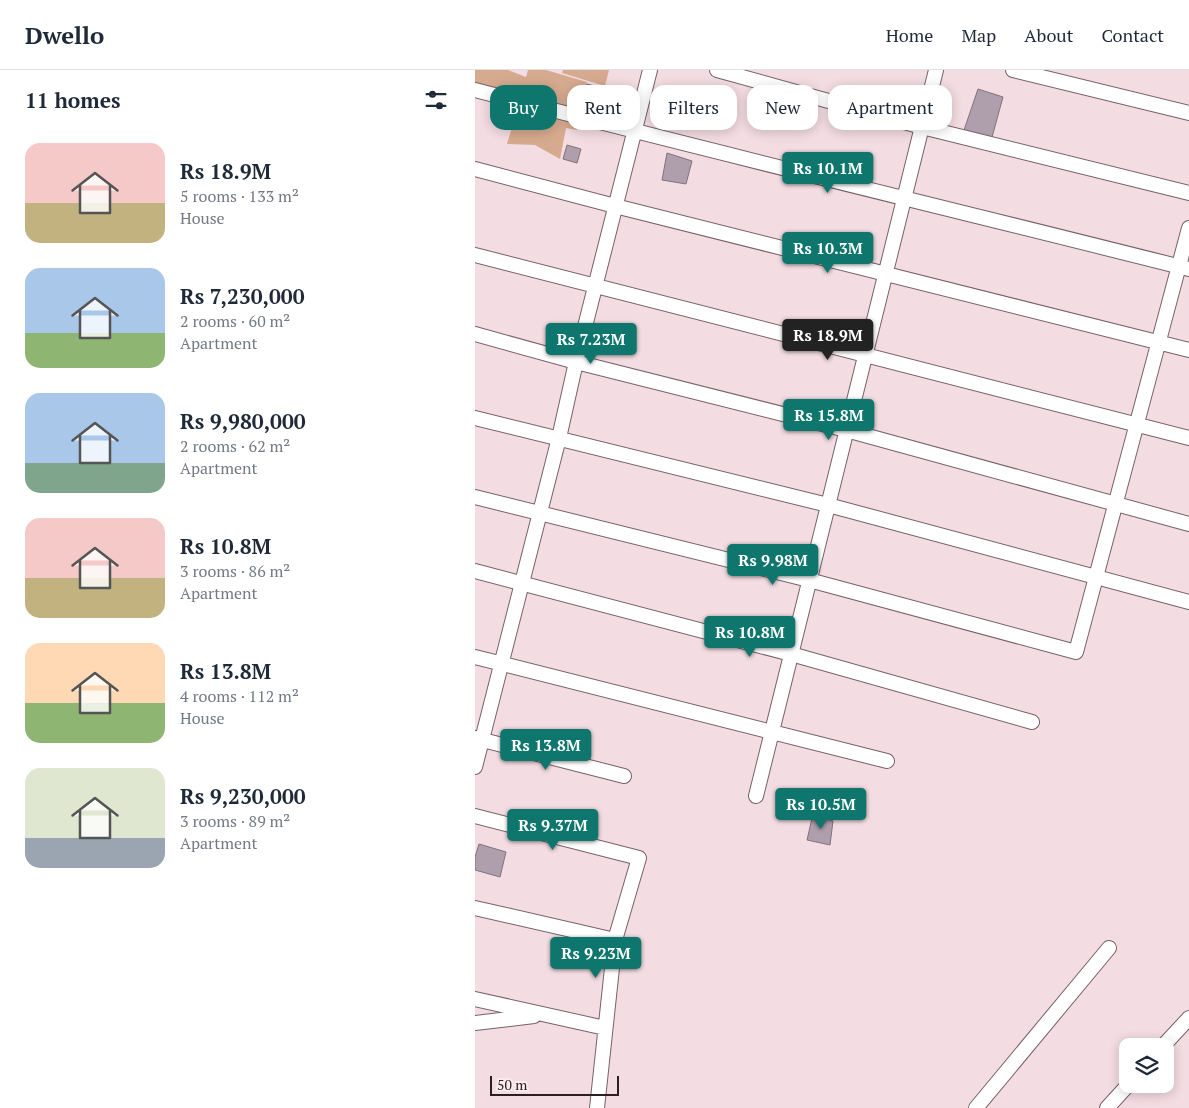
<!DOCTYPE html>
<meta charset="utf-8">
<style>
body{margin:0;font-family:"PT Serif",serif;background:#f2f2f3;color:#1f2937;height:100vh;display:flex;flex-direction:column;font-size:19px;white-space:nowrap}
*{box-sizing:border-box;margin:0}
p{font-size:16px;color:#747a83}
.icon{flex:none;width:28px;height:28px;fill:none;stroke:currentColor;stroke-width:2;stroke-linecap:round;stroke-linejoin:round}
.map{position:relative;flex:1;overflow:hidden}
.panel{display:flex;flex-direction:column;background:#fff;width:475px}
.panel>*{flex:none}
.guide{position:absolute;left:15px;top:15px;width:475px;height:45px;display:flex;gap:10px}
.tools{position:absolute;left:644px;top:968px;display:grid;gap:10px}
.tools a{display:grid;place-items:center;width:55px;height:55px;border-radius:10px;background:#fff;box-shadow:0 2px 12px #0003;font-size:25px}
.scale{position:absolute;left:15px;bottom:12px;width:129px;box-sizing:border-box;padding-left:5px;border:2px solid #282022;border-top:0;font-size:14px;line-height:18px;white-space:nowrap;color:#282022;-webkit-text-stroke:4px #fdeaef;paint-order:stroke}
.price{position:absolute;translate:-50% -42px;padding:0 11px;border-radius:5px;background:#0f766e;color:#fff;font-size:16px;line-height:32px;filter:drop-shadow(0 1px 2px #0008)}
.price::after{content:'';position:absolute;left:50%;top:30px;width:15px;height:11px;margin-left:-8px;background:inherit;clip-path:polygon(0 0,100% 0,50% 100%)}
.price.current{background:#222;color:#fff}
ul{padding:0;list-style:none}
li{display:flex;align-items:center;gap:15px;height:125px;padding:0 25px}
li span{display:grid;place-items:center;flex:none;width:140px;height:100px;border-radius:15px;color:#555}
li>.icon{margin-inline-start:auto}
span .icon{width:60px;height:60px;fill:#fffc;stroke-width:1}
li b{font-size:21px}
h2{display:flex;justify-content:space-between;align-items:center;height:60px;padding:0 25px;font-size:21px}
.chip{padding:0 18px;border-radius:15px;background:#fff;box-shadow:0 2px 12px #0003;font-size:18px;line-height:45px}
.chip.current{background:#0f766e;color:#fff}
header{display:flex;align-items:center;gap:30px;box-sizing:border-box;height:70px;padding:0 25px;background:#fff;border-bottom:1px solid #e0e1e3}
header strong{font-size:24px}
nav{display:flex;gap:28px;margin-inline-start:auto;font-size:18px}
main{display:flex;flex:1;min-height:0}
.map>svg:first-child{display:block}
.green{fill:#d6aa8e}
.building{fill:#af9eab;stroke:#81727e}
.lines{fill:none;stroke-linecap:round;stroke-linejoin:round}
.street-casing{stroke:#766268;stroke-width:16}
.street{stroke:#fff;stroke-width:14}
</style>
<header>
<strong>Dwello</strong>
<nav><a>Home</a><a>Map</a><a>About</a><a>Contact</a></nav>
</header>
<main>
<section class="panel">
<h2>11 homes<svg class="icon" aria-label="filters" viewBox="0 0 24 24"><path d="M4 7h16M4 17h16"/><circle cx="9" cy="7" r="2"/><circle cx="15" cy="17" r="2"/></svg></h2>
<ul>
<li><span style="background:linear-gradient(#f6c9c9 60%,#c2b280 0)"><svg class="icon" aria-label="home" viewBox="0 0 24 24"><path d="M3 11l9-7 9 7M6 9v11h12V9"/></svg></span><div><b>Rs 18.9M</b><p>5 rooms · 133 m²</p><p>House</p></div></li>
<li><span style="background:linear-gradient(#a9c7e8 65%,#8fb573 0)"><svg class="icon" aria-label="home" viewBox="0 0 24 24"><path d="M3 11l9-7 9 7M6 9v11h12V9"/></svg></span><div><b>Rs 7,230,000</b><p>2 rooms · 60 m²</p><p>Apartment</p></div></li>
<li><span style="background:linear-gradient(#a9c7e8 70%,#7fa58c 0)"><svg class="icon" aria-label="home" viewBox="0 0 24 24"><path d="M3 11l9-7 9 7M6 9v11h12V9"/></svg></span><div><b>Rs 9,980,000</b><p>2 rooms · 62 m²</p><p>Apartment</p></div></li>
<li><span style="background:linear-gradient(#f6c9c9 60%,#c2b280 0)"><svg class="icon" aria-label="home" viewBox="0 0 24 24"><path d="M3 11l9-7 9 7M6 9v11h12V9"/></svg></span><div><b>Rs 10.8M</b><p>3 rooms · 86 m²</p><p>Apartment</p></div></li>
<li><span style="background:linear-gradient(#ffd9b3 60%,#8fb573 0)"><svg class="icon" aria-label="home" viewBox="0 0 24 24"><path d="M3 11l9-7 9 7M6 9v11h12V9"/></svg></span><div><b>Rs 13.8M</b><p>4 rooms · 112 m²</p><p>House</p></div></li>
<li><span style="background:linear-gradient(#dfe7d0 70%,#9aa5b1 0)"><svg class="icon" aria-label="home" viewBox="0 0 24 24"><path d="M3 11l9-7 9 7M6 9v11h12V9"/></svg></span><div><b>Rs 9,230,000</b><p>3 rooms · 89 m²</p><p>Apartment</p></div></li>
</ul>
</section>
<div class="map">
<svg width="714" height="1038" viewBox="0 0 714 1038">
<rect width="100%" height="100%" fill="#f3dce2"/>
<!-- green -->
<path class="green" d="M0 0H33L51 7 53 0H71L112 12 102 60 91 58 85 89 60 75 32 74 45 31 0 19Z
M88 0H134L130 16 87 3Z
M131 25 160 34 154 59 126 51Z"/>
<!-- building -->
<path class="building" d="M112 14 132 19 124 50 106 45Z
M503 19 528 27 516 71 488 63Z
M92 75 106 79 102 93 88 89Z
M192 83 217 91 211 114 187 110Z
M338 744 358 751 355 775 332 770Z
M4 774 31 782 25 807 0 800V787Z"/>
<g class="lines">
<defs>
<path id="street" d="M242 0 447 57 714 123
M538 0 714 43
M0 20C237 82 476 139 714 199
M0 99 140 136 714 280
M0 185 714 368
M0 264 101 292 371 360 714 454
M0 348 353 435 714 532
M0 427 334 510 601 582 714 158
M0 501 316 584 557 652
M0 587 412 691
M0 668 149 706
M0 697 84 368 101 292 175 0
M281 726 461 0
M0 746 164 788 140 870 122 1038
M0 838 140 870
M0 929 130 958
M0 953 59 946
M688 976 714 948
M501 1038 634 878
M632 1038 654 1014"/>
</defs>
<!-- street casing -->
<use href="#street" class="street-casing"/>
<!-- street -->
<use href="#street" class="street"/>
</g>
</svg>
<div class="tools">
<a><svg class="icon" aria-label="layers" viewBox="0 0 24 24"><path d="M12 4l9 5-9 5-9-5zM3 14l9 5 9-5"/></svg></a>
</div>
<div class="scale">50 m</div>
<b class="price" style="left:353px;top:124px">Rs 10.1M</b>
<b class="price" style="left:353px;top:204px">Rs 10.3M</b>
<b class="price current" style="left:353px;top:291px">Rs 18.9M</b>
<b class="price" style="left:116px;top:295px">Rs 7.23M</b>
<b class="price" style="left:354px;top:371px">Rs 15.8M</b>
<b class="price" style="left:298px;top:516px">Rs 9.98M</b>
<b class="price" style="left:275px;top:588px">Rs 10.8M</b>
<b class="price" style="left:71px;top:701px">Rs 13.8M</b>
<b class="price" style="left:346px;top:760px">Rs 10.5M</b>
<b class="price" style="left:78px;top:781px">Rs 9.37M</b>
<b class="price" style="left:121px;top:909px">Rs 9.23M</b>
<div class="guide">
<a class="chip current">Buy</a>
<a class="chip">Rent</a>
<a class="chip">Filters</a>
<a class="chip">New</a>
<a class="chip">Apartment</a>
</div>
</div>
</main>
